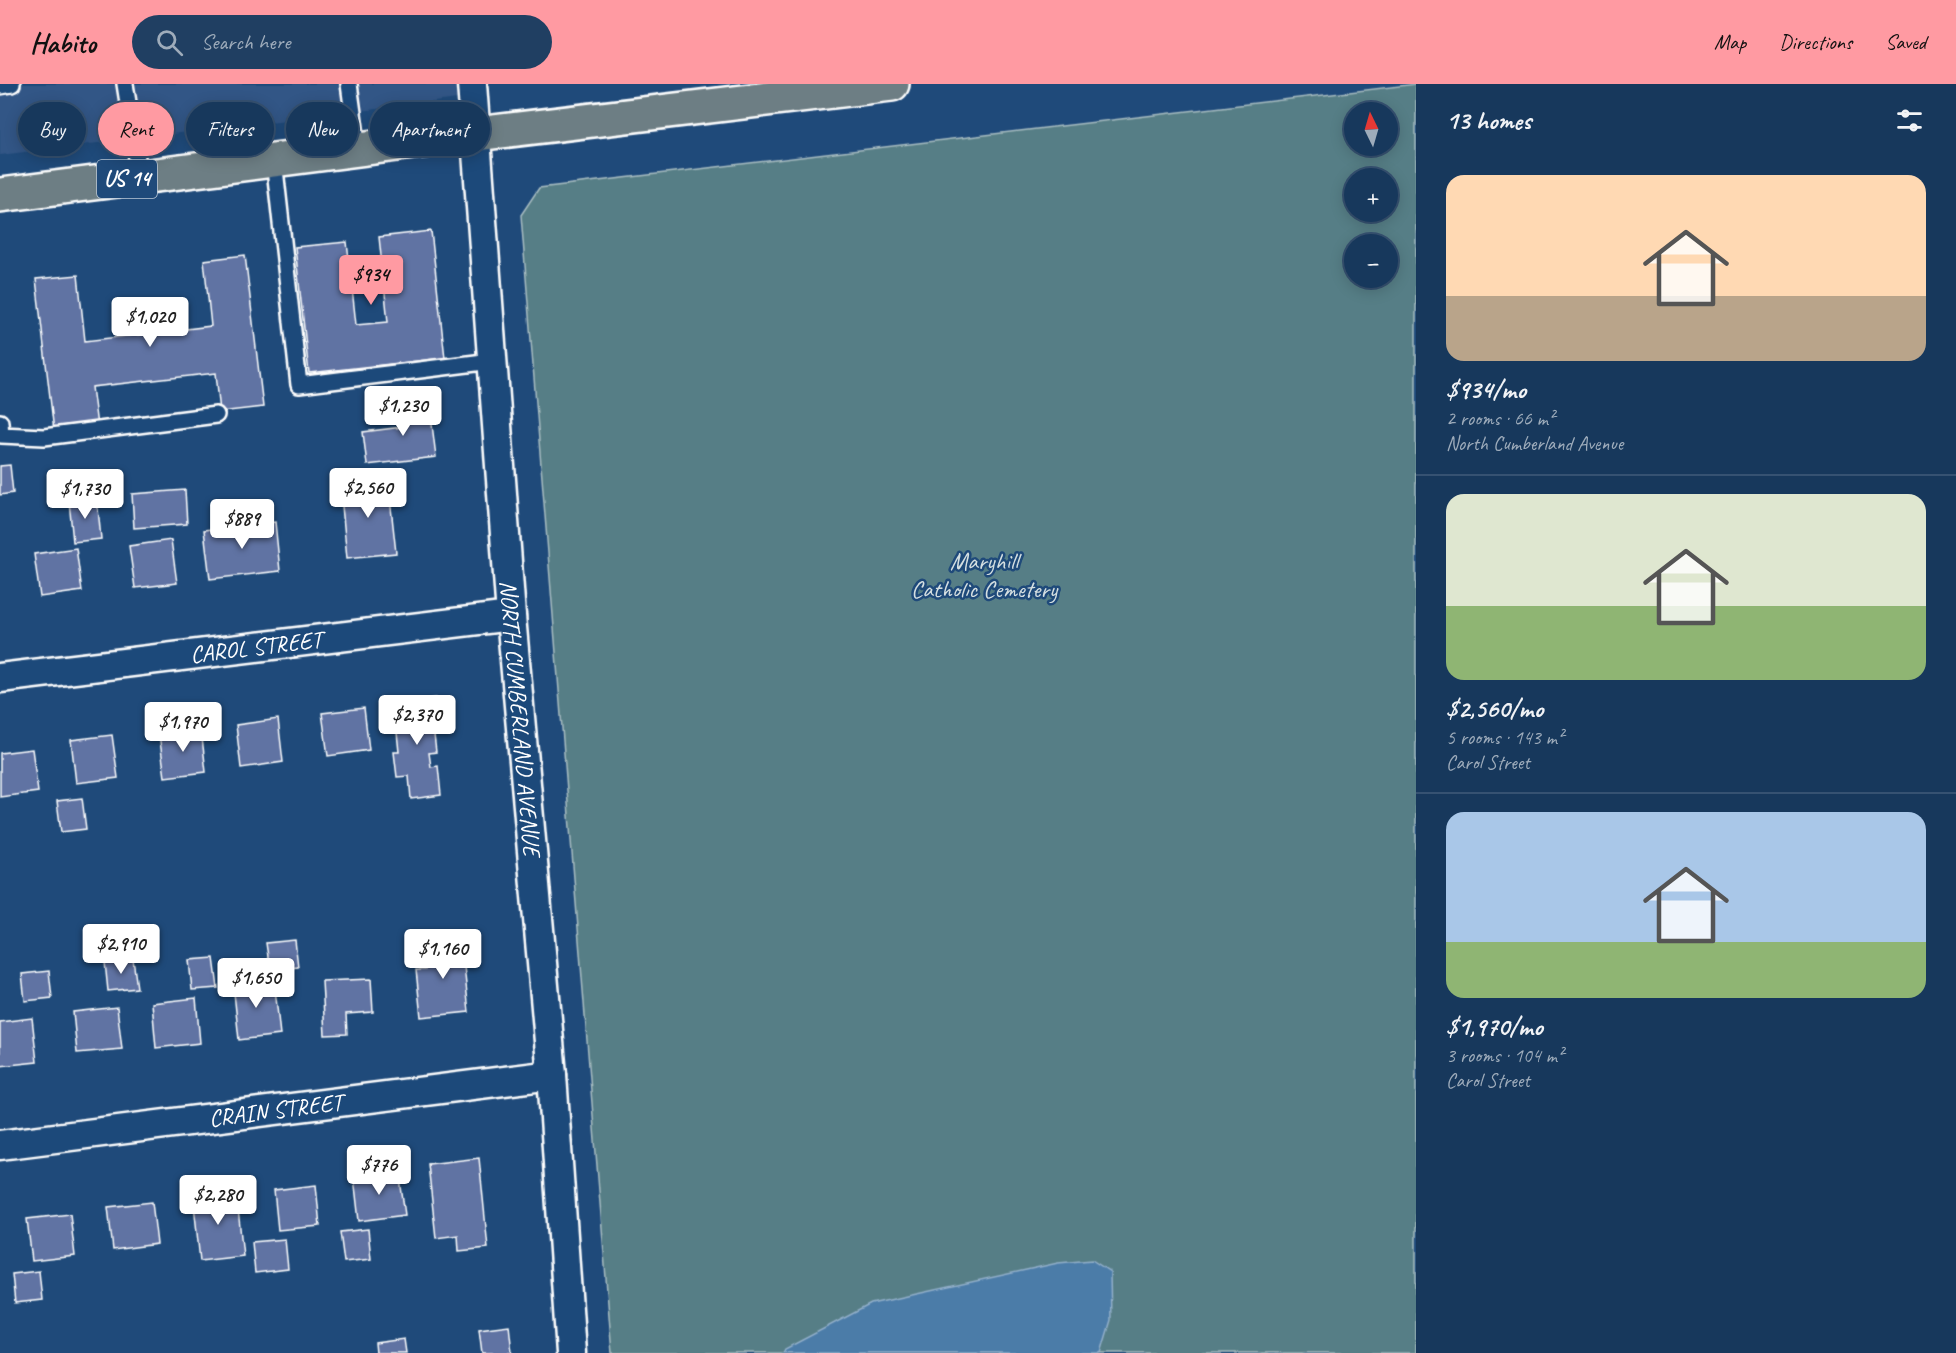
<!DOCTYPE html>
<meta charset="utf-8">
<style>
body{margin:0;font-family:Caveat,sans-serif;background:#203f62;color:#f1f3f6;height:100vh;display:flex;flex-direction:column;font-size:22px;white-space:nowrap}
*{box-sizing:border-box;margin:0}
p{font-size:20px;color:#9eacbb}
.icon{flex:none;width:33px;height:33px;fill:none;stroke:currentColor;stroke-width:2;stroke-linecap:round;stroke-linejoin:round}
.map{position:relative;flex:1;overflow:hidden}
.sheet{display:flex;flex-direction:column;background:#17385c;width:540px}
.sheet>*{flex:none}
.guide{position:absolute;left:18px;top:18px;width:570px;height:54px;display:flex;gap:12px}
.needle{width:39px;rotate:355deg}
.tools{position:absolute;left:1344px;top:18px;display:grid;gap:12px}
.tools a{display:grid;place-items:center;width:54px;height:54px;border-radius:50%;background:#17385c;box-shadow:0 3px 15px #0003,0 0 0 2px #365272;font-size:30px}
.price{position:absolute;translate:-50% -51px;padding:0 14px;border-radius:6px;background:#fff;color:#222;font-size:20px;line-height:39px;filter:drop-shadow(0 2px 3px #0008)}
.price::after{content:'';position:absolute;left:50%;top:36px;width:18px;height:14px;margin-left:-9px;background:inherit;clip-path:polygon(0 0,100% 0,50% 100%)}
.price.on{background:#ff9aa2;color:#111}
ul{padding:0;list-style:none}
li{display:grid;align-content:center;gap:12px;height:318px;padding:0 30px}
li+li{border-top:2px solid #365272}
li span{display:grid;place-items:center;height:186px;border-radius:18px;color:#555}
li>.icon{margin-inline-start:auto}
span .icon{width:108px;height:108px;fill:#fffc;stroke-width:1}
li b{font-size:26px}
h2{display:flex;justify-content:space-between;align-items:center;height:72px;padding:0 30px;font-size:26px}
.chip{padding:0 21px;border-radius:27px;background:#17385c;box-shadow:0 3px 15px #0003,0 0 0 2px #365272;font-size:21px;line-height:54px}
.chip.on{background:#ff9aa2;color:#111}
header{display:flex;align-items:center;gap:36px;box-sizing:border-box;height:84px;padding:0 30px;background:#ff9aa2;color:#111}
header strong{font-size:28px}
nav{display:flex;gap:33px;margin-inline-start:auto;font-size:21px}
.search{width:420px;height:54px;background:#203f62;display:flex;align-items:center;gap:15px;box-sizing:border-box;padding:0 21px;border-radius:33px;color:#9eacbb;font-size:22px}
main{display:flex;flex:1;min-height:0}
.map>svg:first-child{display:block}
.built{fill:#335686}
.green{fill:#567e86;stroke:#aabec2;stroke-width:1.5;fill-rule:evenodd}
.water{fill:#4b7ca8;stroke:#93b0cb;stroke-width:1.5}
.building{fill:#6173a3;stroke:#fff;stroke-width:1.5}
.lines{fill:none;stroke-linecap:round;stroke-linejoin:round}
.service-casing{stroke:#fff;stroke-width:20}
.minor-casing{stroke:#fff;stroke-width:33}
.primary-casing{stroke:#fff;stroke-width:38}
.service{stroke:#1f4a7a;stroke-width:15}
.minor{stroke:#1f4a7a;stroke-width:28}
.primary{stroke:#6d7e84;stroke-width:33}
.labels{text-anchor:middle;dominant-baseline:central;stroke-width:5;stroke-linejoin:round;paint-order:stroke}
.shield{fill:#1f4a7a;stroke:#bcc9d7;stroke-width:1.5}
.shield-label{font-size:22px;font-weight:bold;fill:#fff}
.park-label{font-size:24px;fill:#d5dfe1;stroke:#1f4a7a}
.street-label{font-size:24px;fill:#fff;stroke:#1f4a7a}
</style>
<header>
<strong>Habito</strong>
<div class="search"><svg class="icon" aria-label="search" viewBox="0 0 24 24"><circle cx="10" cy="10" r="6"/><path d="M15 15l6 6"/></svg>Search here</div>
<nav><a>Map</a><a>Directions</a><a>Saved</a></nav>
</header>
<main>
<div class="map">
<svg width="1416" height="1269" viewBox="0 0 1416 1269">
<rect width="100%" height="100%" fill="#1f4a7a"/>
<filter id="ink" filterUnits="userSpaceOnUse"><feTurbulence type="fractalNoise" baseFrequency=".0167" numOctaves="2"/><feDisplacementMap in="SourceGraphic" scale="12" xChannelSelector="R" yChannelSelector="G"/><feConvolveMatrix kernelMatrix="1 2 1 2 8 2 1 2 1" color-interpolation-filters="sRGB"/></filter>
<g filter="url(#ink)">
<!-- built -->
<path class="built" d="M0 0H465L466 14 0 71Z"/>
<!-- green -->
<path class="green" d="M1416 0V1269H612L521 131 539 104ZM1354 28H1388V62H1354ZM1354 94H1388V128H1354ZM1354 160H1388V194H1354Z"/>
<!-- water -->
<path class="water" d="M1092 1176 1110 1188 1111 1236 1101 1269H783L785 1265 871 1220 1058 1179Z"/>
<!-- building -->
<path class="building" d="M431 147 445 274 309 289 295 163 347 158 356 241 388 238 379 153Z
M245 171 263 323 220 328 216 289 92 303 97 342 54 347 36 195 78 191 85 257 211 242 204 176Z
M429 316 436 373 367 381 363 348 402 343 399 319Z
M10 381 13 409 0 411V382Z
M388 396 396 469 347 474 340 401Z
M185 406 187 440 134 444 132 410Z
M97 414 101 455 73 458 69 417Z
M275 438 280 487 210 495 204 446Z
M171 456 177 499 135 504 129 462Z
M76 464 82 507 40 513 34 470Z
M436 614 439 641 433 642 436 668 429 669 431 683 438 682 441 711 411 715 409 692 397 693 394 668H399L394 619Z
M364 624 369 666 328 672 322 629Z
M278 635 283 678 241 684 236 641Z
M201 645 206 688 165 693 159 650Z
M112 651 118 694 76 699 71 656Z
M32 665 38 708 0 713V669Z
M82 714 86 745 61 748 57 717Z
M461 855 469 928 421 933 416 886H425L422 860Z
M295 856 298 883 270 886 266 859Z
M214 874 218 904 192 906 189 876Z
M133 875 137 904 108 907 105 878Z
M49 887 52 914 25 917 22 890Z
M274 895 280 951 239 956 233 899Z
M371 895 373 928 346 930 347 950 325 951 322 897Z
M196 914 200 959 156 964 152 919Z
M117 923 122 965 77 969 73 928Z
M32 934 37 978 0 982V938Z
M479 1074 488 1164 459 1167 458 1151 436 1154 428 1080Z
M399 1088 405 1131 359 1137 354 1093Z
M316 1101 320 1142 278 1146 274 1106Z
M236 1106 243 1172 200 1177 193 1111Z
M152 1118 157 1160 113 1166 108 1123Z
M70 1130 75 1172 32 1177 27 1135Z
M368 1145 371 1175 344 1178 340 1148Z
M285 1155 288 1185 255 1189 252 1158Z
M39 1187 42 1216 15 1219 12 1190Z
M509 1241 512 1269H482L479 1245Z
M404 1255 406 1269H376L375 1259Z"/>
<g class="lines">
<defs>
<path id="service" d="M125 0 140 93
M349 0 358 65
M0 2 12 0
M274 76 299 301 492 277
M0 338 1 351 44 353 216 331"/>
<g id="minor">
<path id="s1" d="M472 0 511 532 552 991 571 1269"/>
<path id="s2" d="M0 594 511 532"/>
<path id="s3" d="M0 1061 552 991"/>
</g>
<path id="primary" d="M0 111 476 50 892 0"/>
</defs>
<!-- service casing -->
<use href="#service" class="service-casing"/>
<!-- minor casing -->
<use href="#minor" class="minor-casing"/>
<!-- primary casing -->
<use href="#primary" class="primary-casing"/>
<!-- service -->
<use href="#service" class="service"/>
<!-- minor -->
<use href="#minor" class="minor"/>
<!-- primary -->
<use href="#primary" class="primary"/>
</g>
</g>
<g class="labels">
<!-- shield labels -->
<rect class="shield" x="97" y="76" width="60" height="38" rx="4.5"/>
<g class="shield-label">
<text x="127" y="95">US 14</text>
</g>
<!-- park labels -->
<g class="park-label">
<text x="984" y="477">Maryhill<tspan x="984" dy="28">Catholic Cemetery</tspan></text>
</g>
<!-- street labels -->
<g class="street-label">
<text stroke="none"><textPath href="#s2" startOffset="258">CAROL STREET</textPath></text>
<text stroke="none"><textPath href="#s1" startOffset="636">NORTH CUMBERLAND AVENUE</textPath></text>
<text stroke="none"><textPath href="#s3" startOffset="278">CRAIN STREET</textPath></text>
</g>
</g>
</svg>
<div class="tools">
<a><svg class="needle" viewBox="-14 -14 28 28"><path d="M0-13l5 13h-10z" fill="#e53935"/><path d="M0 13l5-13h-10z" fill="#9eacbb"/></svg></a>
<a>+</a>
<a>−</a>
</div>
<b class="price on" style="left:371px;top:222px">$934</b>
<b class="price" style="left:150px;top:264px">$1,020</b>
<b class="price" style="left:403px;top:353px">$1,230</b>
<b class="price" style="left:368px;top:435px">$2,560</b>
<b class="price" style="left:85px;top:436px">$1,730</b>
<b class="price" style="left:242px;top:466px">$889</b>
<b class="price" style="left:417px;top:662px">$2,370</b>
<b class="price" style="left:183px;top:669px">$1,970</b>
<b class="price" style="left:121px;top:891px">$2,910</b>
<b class="price" style="left:443px;top:896px">$1,160</b>
<b class="price" style="left:256px;top:925px">$1,650</b>
<b class="price" style="left:379px;top:1112px">$776</b>
<b class="price" style="left:218px;top:1142px">$2,280</b>
<div class="guide">
<a class="chip">Buy</a>
<a class="chip on">Rent</a>
<a class="chip">Filters</a>
<a class="chip">New</a>
<a class="chip">Apartment</a>
</div>
</div>
<section class="sheet">
<h2>13 homes<svg class="icon" aria-label="filters" viewBox="0 0 24 24"><path d="M4 7h16M4 17h16"/><circle cx="9" cy="7" r="2"/><circle cx="15" cy="17" r="2"/></svg></h2>
<ul>
<li><span style="background:linear-gradient(#ffd9b3 65%,#b9a48a 0)"><svg class="icon" aria-label="home" viewBox="0 0 24 24"><path d="M3 11l9-7 9 7M6 9v11h12V9"/></svg></span><div><b>$934/mo</b><p>2 rooms · 66 m²</p><p>North Cumberland Avenue</p></div></li>
<li><span style="background:linear-gradient(#dfe7d0 60%,#8fb573 0)"><svg class="icon" aria-label="home" viewBox="0 0 24 24"><path d="M3 11l9-7 9 7M6 9v11h12V9"/></svg></span><div><b>$2,560/mo</b><p>5 rooms · 143 m²</p><p>Carol Street</p></div></li>
<li><span style="background:linear-gradient(#a9c7e8 70%,#8fb573 0)"><svg class="icon" aria-label="home" viewBox="0 0 24 24"><path d="M3 11l9-7 9 7M6 9v11h12V9"/></svg></span><div><b>$1,970/mo</b><p>3 rooms · 104 m²</p><p>Carol Street</p></div></li>
</ul>
</section>
</main>
